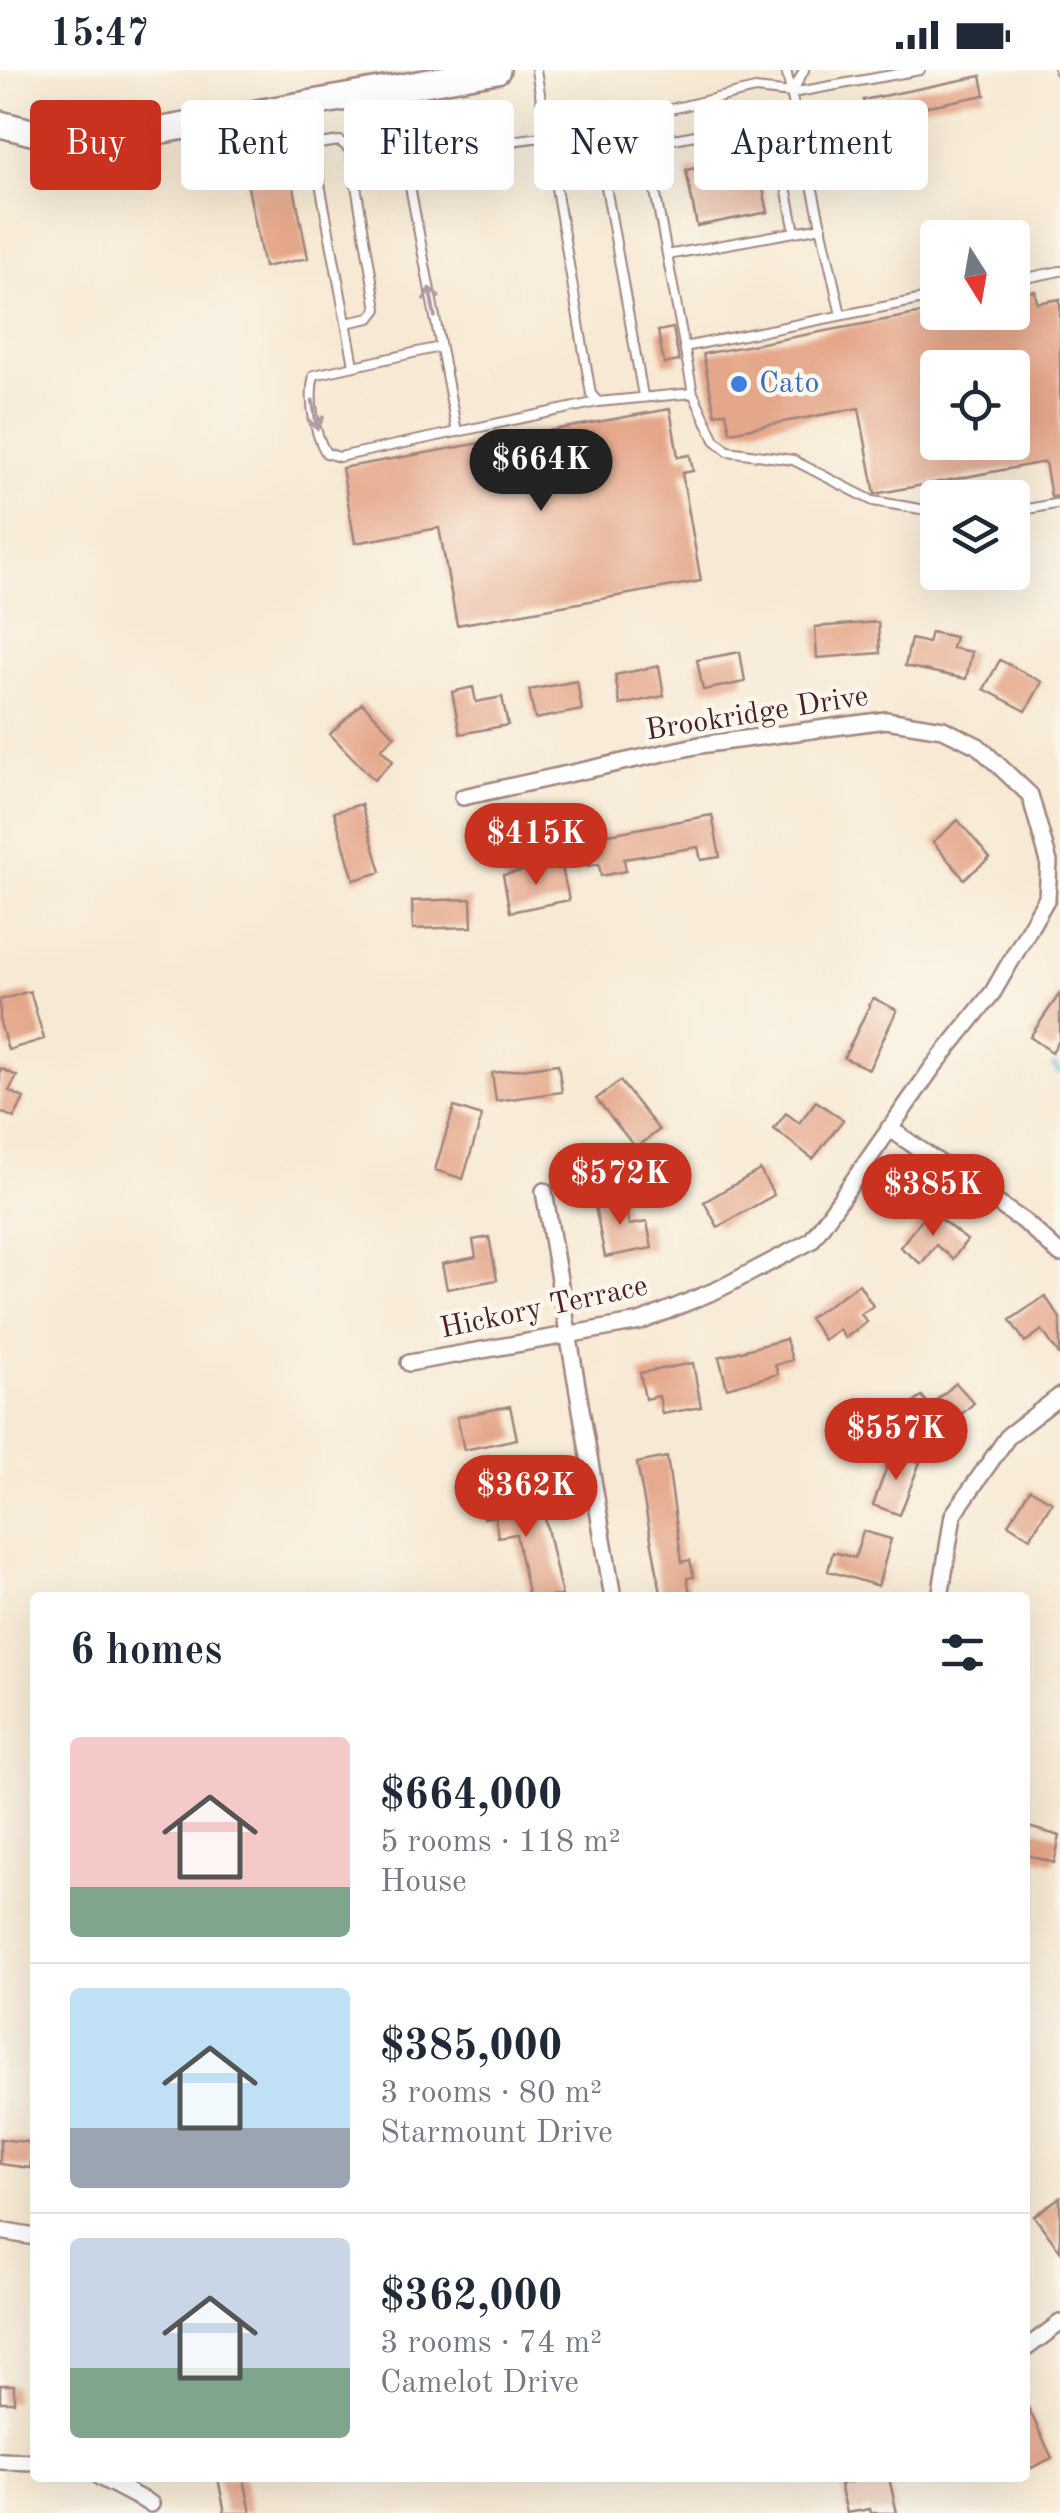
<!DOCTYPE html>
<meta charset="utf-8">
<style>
body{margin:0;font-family:"Old Standard TT",serif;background:#f6f6f7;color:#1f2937;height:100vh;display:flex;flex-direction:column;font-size:38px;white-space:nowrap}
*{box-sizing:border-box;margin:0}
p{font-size:32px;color:#747a83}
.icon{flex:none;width:55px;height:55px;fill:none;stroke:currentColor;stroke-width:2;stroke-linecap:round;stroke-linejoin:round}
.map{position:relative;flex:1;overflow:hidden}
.side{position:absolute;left:30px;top:1522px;width:1000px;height:890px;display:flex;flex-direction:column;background:#fff;border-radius:10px;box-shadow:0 10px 40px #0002}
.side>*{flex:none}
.banner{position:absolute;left:30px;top:30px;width:1000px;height:90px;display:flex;gap:20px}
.needle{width:65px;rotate:169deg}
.controls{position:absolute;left:920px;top:150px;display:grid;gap:20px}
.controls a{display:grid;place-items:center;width:110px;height:110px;border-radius:10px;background:#fff;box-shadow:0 10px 40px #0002;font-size:50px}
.price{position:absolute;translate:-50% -85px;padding:0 22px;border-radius:35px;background:#c8321e;color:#fff;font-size:32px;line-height:65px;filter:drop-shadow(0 2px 5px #0008)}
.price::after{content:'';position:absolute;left:50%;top:60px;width:30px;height:22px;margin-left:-15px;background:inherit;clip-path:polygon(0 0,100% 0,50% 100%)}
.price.current{background:#222;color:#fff}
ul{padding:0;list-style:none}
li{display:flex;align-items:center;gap:30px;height:250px;padding:0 40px}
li+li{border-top:2px solid #e0e1e3}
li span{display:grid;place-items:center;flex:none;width:280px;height:200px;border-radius:10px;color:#555}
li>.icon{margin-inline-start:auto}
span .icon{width:120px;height:120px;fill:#fffc;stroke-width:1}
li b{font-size:42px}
h2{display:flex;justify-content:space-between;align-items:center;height:120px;padding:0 40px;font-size:42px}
.tag{padding:0 35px;border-radius:10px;background:#fff;box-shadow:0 10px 40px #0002;font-size:35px;line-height:90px}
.tag.current{background:#c8321e;color:#fff}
.status{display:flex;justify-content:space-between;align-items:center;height:70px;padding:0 50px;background:#fff;direction:ltr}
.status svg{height:28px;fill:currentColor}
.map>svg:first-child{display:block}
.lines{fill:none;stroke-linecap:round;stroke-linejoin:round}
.stream{stroke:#6fb9e8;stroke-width:5}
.building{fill:#e5a78a;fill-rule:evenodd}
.service-casing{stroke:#a0847f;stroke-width:12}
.minor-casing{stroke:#a0847f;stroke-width:20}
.primary-casing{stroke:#a0847f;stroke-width:30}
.service{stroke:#fff;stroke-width:8}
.minor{stroke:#fff;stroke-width:15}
.primary{stroke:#fff;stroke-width:25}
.oneway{stroke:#ae9aa0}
.shop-dot{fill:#3f7fe0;stroke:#fbf7ec;stroke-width:4}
.labels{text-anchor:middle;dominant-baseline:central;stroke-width:9;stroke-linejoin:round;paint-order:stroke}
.shop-label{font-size:30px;fill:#366cbe;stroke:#fbf7ec;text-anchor:start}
.street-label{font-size:30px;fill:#4a1f2b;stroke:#fbf7ec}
</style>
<div class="status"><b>15:47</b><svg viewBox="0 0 49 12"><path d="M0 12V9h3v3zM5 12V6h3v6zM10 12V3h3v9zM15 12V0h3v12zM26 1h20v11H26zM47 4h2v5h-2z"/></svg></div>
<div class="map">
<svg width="1060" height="2443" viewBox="0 0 1060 2443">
<rect width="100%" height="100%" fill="#fbf7ec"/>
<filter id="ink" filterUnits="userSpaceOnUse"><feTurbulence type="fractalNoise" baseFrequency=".01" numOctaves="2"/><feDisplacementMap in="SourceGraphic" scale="20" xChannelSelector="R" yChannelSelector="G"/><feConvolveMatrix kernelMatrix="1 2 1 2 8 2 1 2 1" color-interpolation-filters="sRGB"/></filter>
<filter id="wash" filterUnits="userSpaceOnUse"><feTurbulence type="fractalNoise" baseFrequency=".0048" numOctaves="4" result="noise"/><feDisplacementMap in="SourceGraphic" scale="40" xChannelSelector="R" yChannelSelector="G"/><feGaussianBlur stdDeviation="2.25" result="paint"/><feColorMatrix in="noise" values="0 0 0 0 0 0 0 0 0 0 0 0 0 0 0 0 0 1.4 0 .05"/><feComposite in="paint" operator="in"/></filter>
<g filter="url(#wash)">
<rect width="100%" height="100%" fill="#f7e9d3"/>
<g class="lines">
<!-- stream -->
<path class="stream" d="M1054 996 1060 1003"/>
</g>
<g id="blocks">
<!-- building -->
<path class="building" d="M981 6 985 25 867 48 863 30Z
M756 86 768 142 697 156 686 100Z
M290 98 308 188 264 197 246 107Z
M1035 221 1037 233 1060 229V426L1051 427 1045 392 875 424 859 338 730 362 726 342 715 344 703 284 938 240 1012 242V225ZM938 298H1012V372H938Z
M673 258 679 291 664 294 658 261Z
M670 339 678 387 690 385 693 401 682 403 701 511 457 555 439 458 355 473 342 398Z
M878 552 880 583 817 588 815 557Z
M931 562 955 567 952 578 972 582 966 609 905 596 911 569 928 573Z
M740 582 745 612 703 620 697 590Z
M1000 590 1042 612 1026 641 984 619Z
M659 596 664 626 620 635 615 605Z
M577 611 582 640 535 649 529 620Z
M473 617 476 632 502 627 508 655 460 664 452 622Z
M362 633 395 666 381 679 393 691 374 710 330 664Z
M361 734 381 802 354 810 334 742Z
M712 745 720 787 701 790 698 777 624 789 626 801 601 806 599 794 588 796 582 769Z
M958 750 990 788 964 809 933 772Z
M561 793 569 830 510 842 503 805Z
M471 829 472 857 413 859 412 831Z
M30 921 44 969 8 980 0 952V930Z
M1060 923V969L1052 982 1030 967Z
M873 928 897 940 869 999 844 988Z
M558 994 562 1022 496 1031 492 1003Z
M0 998 17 1006 9 1021 24 1028 14 1048 0 1041Z
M620 1011 659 1060 636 1078 596 1029Z
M816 1031 843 1050 813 1089 774 1059 786 1043 799 1053Z
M454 1037 482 1046 463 1109 435 1100Z
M760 1100 774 1125 718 1157 704 1132Z
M623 1125 629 1155 647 1152 652 1178 605 1187 594 1131Z
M929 1140 967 1170 953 1189 936 1175 921 1194 900 1177Z
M489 1167 497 1210 447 1219 442 1194 476 1187 473 1170Z
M859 1214 873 1236 861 1244 867 1252 845 1268 839 1259 824 1270 809 1248Z
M1045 1226 1060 1248V1286L1042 1260 1025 1272 1010 1250Z
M786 1269 792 1290 775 1295 778 1304 727 1318 719 1287Z
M693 1293 701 1337 662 1344 659 1326 645 1329 640 1303Z
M956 1313 974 1333 929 1373 902 1343 922 1326 930 1336Z
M510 1336 517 1369 464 1380 457 1347Z
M892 1382 920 1392 900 1445 873 1435Z
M667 1387 682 1492 690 1490 694 1507 687 1508 691 1528H662L637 1393Z
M520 1418 524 1438 542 1435 562 1526 529 1528 516 1464 498 1467 495 1446 484 1448 480 1426Z
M1030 1419 1052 1432 1030 1468 1008 1454Z
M863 1461 891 1469 878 1516 828 1501 833 1482 855 1488Z
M1025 1756 1060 1766 1054 1793 1025 1784Z
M0 2069 34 2073 30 2098 0 2094Z
M1060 2127V2181L1034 2146Z
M0 2315H14V2332H0Z
M1025 2331 1052 2388 1025 2401Z
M218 2408H244L251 2443H225Z
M869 2408H889L897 2443H871L870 2439 847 2443 840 2414Z"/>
</g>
</g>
<g filter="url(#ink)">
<use href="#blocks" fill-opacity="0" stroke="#a0847f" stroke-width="2.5"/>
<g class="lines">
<defs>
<path id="service" d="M536 0 591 324 598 332 693 323 715 370 728 381 793 390 873 431 938 442
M786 0 841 245
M1059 0 1060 3
M792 23 804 0
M306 39 354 295
M641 46 693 323
M596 60 643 326
M646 74 773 51
M312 75 340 71 350 80 377 239 370 248 346 253
M795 162 773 51 797 46
M667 185 822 157
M1012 211 1060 201
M440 277 314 305C308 328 314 363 326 383L339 387 598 332
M684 277 938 226
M457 362 403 80 438 72 450 79 610 58 633 48 755 19 792 23 920 0
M1012 442 1060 433"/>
<path id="minor" d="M889 1058 1026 1153 1060 1184
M544 1121 613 1528
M409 1293 640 1252 719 1219 811 1171 933 997 993 922 1047 828 1049 792 1030 725 978 676 943 659 886 650 700 675 463 727
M940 1528 953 1445 1009 1365 1060 1326
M0 2161 35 2167
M1025 2279 1060 2253
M0 2391 35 2392
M101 2408 151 2434"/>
<path id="primary" d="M0 54 39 64 135 65 497 0"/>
</defs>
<!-- service casing -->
<use href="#service" class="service-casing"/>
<!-- minor casing -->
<use href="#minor" class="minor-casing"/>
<!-- primary casing -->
<use href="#primary" class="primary-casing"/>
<!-- service -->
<use href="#service" class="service"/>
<!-- minor -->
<use href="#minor" class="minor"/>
<!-- primary -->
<use href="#primary" class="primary"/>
</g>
<!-- one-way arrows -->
<defs><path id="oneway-shaft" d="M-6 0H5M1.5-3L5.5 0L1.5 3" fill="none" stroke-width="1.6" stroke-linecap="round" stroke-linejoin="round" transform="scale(2.5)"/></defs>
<g class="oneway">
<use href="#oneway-shaft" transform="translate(432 232) rotate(-101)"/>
<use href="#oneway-shaft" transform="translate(315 345) rotate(81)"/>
</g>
</g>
<!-- markers -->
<circle class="shop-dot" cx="739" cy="314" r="10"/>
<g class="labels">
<!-- shop labels -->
<g class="shop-label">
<text x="759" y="314">Cato</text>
</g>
<!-- street labels -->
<g class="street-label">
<text transform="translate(757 644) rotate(-9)">Brookridge Drive</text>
<text transform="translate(544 1238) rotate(-12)">Hickory Terrace</text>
</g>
</g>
</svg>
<div class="controls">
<a><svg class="needle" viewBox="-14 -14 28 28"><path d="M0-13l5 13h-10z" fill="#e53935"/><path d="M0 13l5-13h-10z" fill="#747a83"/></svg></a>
<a><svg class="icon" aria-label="locate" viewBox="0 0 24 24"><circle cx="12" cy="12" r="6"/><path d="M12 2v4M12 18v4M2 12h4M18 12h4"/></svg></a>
<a><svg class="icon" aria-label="layers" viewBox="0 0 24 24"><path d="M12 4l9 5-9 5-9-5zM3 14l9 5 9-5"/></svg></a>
</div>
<b class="price current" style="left:541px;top:444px">$664K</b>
<b class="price" style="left:536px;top:818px">$415K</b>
<b class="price" style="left:620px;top:1158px">$572K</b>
<b class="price" style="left:933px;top:1169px">$385K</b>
<b class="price" style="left:896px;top:1413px">$557K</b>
<b class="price" style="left:526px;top:1470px">$362K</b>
<div class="banner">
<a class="tag current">Buy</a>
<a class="tag">Rent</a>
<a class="tag">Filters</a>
<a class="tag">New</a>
<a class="tag">Apartment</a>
</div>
<section class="side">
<h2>6 homes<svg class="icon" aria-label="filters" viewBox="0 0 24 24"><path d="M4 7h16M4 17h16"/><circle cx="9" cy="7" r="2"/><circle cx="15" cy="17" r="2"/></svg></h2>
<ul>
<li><span style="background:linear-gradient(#f6c9c9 75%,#7fa58c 0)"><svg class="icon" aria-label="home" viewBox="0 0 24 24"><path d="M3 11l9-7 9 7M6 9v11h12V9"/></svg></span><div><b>$664,000</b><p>5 rooms · 118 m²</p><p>House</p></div></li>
<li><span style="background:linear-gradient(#bfe0f5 70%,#9aa5b1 0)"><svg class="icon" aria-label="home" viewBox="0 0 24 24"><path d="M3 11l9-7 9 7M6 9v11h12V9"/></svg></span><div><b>$385,000</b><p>3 rooms · 80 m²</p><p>Starmount Drive</p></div></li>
<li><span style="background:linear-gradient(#c9d6e8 65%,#7fa58c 0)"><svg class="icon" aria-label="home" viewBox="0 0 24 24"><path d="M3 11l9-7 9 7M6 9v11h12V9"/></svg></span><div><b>$362,000</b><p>3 rooms · 74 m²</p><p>Camelot Drive</p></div></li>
</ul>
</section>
</div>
